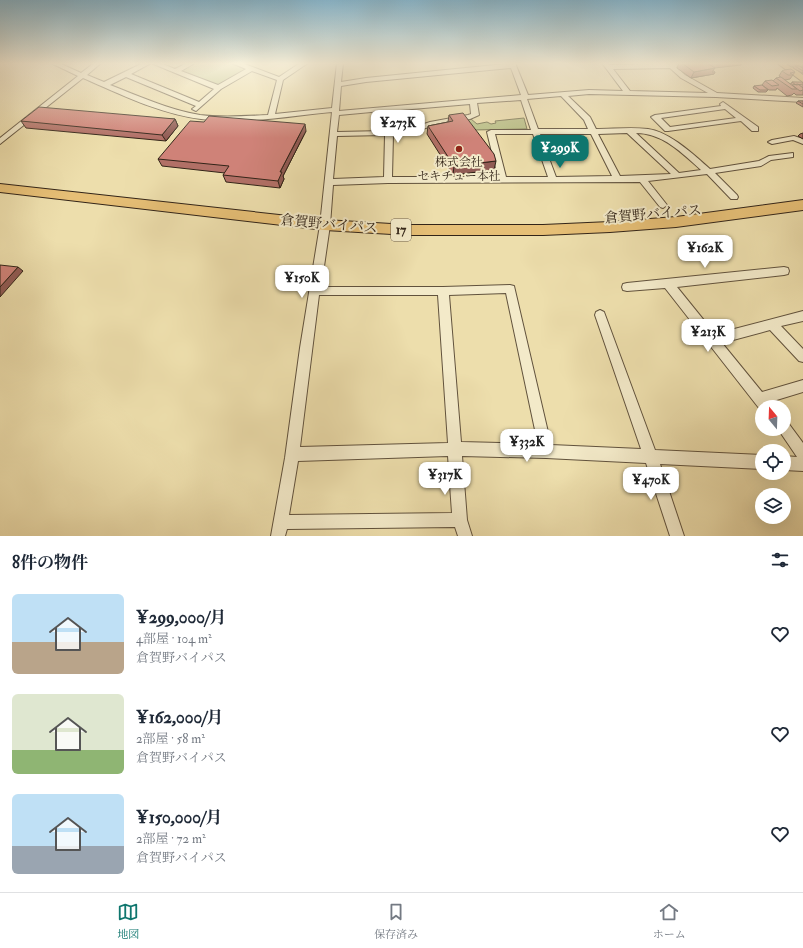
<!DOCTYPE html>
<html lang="ja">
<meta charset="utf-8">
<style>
body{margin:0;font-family:"IM FELL Double Pica","Noto Serif JP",serif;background:#f6f6f7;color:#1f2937;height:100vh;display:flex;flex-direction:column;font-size:15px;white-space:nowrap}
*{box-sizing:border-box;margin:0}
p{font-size:13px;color:#747a83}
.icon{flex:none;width:22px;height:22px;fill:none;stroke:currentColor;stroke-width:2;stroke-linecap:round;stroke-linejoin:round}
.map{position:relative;height:536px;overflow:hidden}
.drawer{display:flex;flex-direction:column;background:#fff;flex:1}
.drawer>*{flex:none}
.needle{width:26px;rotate:341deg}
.tools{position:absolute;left:755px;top:400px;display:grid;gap:8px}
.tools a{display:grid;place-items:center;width:36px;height:36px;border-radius:50%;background:#fff;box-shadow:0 4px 16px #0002;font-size:20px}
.price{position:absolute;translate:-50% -34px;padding:0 9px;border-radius:8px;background:#fff;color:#222;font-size:13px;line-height:26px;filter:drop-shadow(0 1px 2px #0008)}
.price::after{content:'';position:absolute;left:50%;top:24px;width:12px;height:9px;margin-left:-6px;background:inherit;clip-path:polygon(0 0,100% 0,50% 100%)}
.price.current{background:#0f766e;color:#fff}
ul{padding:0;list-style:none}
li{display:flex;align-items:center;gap:12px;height:100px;padding:0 12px}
li span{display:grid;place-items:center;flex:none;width:112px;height:80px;border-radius:6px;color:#555}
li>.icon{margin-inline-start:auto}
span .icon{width:48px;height:48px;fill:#fffc;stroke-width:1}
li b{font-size:17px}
h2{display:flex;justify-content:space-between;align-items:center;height:48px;padding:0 12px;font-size:17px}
.dock{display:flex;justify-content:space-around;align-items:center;height:56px;border-top:1px solid #e0e1e3;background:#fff;font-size:11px;color:#747a83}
.dock a{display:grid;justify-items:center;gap:2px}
.dock .current{color:#0f766e}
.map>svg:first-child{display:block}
.green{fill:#bac188;stroke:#767250}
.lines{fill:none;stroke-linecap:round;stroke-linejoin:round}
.minor-casing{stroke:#61523d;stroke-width:2}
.major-casing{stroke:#322418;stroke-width:2}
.highway-casing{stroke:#322418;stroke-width:2}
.minor{fill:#f3eac9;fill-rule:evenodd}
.major{fill:#e6bf76;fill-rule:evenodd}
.highway{fill:#e6bf76;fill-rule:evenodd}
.wall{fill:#b27067;stroke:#322418}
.shaded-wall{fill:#915b54;stroke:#322418}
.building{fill:#cf8278;stroke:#322418}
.poi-dot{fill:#8f2418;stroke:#f3eac9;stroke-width:1.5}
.labels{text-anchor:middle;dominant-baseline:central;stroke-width:4;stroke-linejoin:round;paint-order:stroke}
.far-poi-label{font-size:12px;fill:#322418;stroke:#f3eac9}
.shield{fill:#f3eac9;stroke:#6c5f4d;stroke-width:1}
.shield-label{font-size:13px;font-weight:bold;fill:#322418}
.street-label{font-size:14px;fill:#322418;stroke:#f3eac9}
</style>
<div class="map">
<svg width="803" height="536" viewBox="0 0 803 536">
<rect width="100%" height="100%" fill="#eddeac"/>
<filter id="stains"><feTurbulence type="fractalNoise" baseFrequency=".005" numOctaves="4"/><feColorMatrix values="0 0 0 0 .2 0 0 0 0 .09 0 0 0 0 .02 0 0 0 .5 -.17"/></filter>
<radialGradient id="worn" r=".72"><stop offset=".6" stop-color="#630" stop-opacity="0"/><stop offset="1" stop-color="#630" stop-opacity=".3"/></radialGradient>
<!-- green -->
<path class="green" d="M195 63H229L246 69 218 86 181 71Z
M524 118 527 129 472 130 463 120 471 119 477 124 487 122 491 124 496 123 495 121Z"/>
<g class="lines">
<defs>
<path id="minor" d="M51 63H59L81 73 94 63H101L87 75 104 82 143 63H151L131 74 199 102 214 89 151 63H160L175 69 187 63H195L181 71 218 85 246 69 232 63H242L279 77 300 63H308L283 80 275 114 332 108 337 63H343L341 82 366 78 515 63 528 95 589 90 623 91 602 63H608L610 65 697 63 676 67 685 75 717 93 803 98V102L716 97 589 94 568 96 590 117 596 129C613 129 631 127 648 129 670 132 694 155 710 169L759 161 769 156 793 153V157L771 160 761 166 715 173 737 195 738 197 737 199H731L707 174 648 181 667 205 663 208 660 207 640 182 388 183 333 185 330 225 321 287H443L510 285 514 286 551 445 641 449 595 315 596 312 600 310 604 312 655 450 762 455V469L660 464 684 536H670L646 463 546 458 462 456 467 520 472 536H458L455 527 287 529 285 536H271L285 458 300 348 320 225 332 112C289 116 244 125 201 119 160 114 120 94 83 78L0 144V138L78 76ZM511 68 521 95 339 111 341 86 366 82ZM670 68 681 78 708 93 630 91 613 69ZM252 71 277 80 268 115C245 116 223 118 200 115 169 110 139 96 110 85L126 77 196 106 192 109 196 111 221 89ZM561 96 584 120 588 129H538L527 99ZM521 100 531 130H491L487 132 498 177H392L393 135 413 132 432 126 470 119 479 115 477 103ZM470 104 471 114 468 115 430 122 412 128 392 130 389 111ZM382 111 385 131 337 132 339 115ZM627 133 671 174 620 176 598 134ZM636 133C663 133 682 153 701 170L679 173ZM495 134H533L548 177H506ZM540 134H591L612 176 556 177ZM385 135 384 177 333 179 337 136ZM506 293 538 444 461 442 449 295ZM319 295H438L448 443 300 447ZM448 456 452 513 289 515 298 461Z
M723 102 758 127V131H752L741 121 668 131H665L651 117 655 115 721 106 720 104ZM725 109 736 118 670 127 661 118Z
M794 136 803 139V144L793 140 772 144 768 142 772 140Z
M784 267 788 268 789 271 788 274 784 275 677 287 715 334 803 311V321L781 326 803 349V362L799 361 770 330 722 343 762 392 803 380V392L770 402 772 407H762V412L665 288 627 291 623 290 622 287 623 284 627 283Z
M784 423 789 424 803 443V471L784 470V456L797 457 778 429H784Z"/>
<path id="major" d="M777 63H787L803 75V82Z"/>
<path id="highway" d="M0 184 325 220 408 225H543L610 222 676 217 803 200V210L676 227 610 232 543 235H408L325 230 0 192Z"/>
</defs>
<!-- minor casing -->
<use href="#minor" class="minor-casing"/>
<!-- major casing -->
<use href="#major" class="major-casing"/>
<!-- highway casing -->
<use href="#highway" class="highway-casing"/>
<!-- minor -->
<use href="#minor" class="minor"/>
<!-- major -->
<use href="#major" class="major"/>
<!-- highway -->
<use href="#highway" class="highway"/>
</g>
<!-- wall -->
<path class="wall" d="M679 63H742L741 65 714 68 713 70 715 72 714 74 691 78 677 68Z
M786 63H803V67H800L803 68V73H802L793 68 794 67H791Z
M782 71 795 72 790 79 785 80 779 76Z
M776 78 791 84 792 82 803 83V95H796L794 93 792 95 787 96 777 88 776 90H769L762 85 765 81H773Z
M754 86 768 90 766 92H758L753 88Z
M798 101H803V107L796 103Z
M449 115 494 170 453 175 427 134 428 126 448 122Z
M175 119 178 126 166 141 26 128 21 121Z
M306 131 283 176 284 179 280 188 226 182 223 175 225 173 162 166 158 159Z
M803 133V139L798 136 800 134Z"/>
<!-- shaded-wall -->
<path class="shaded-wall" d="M715 68 712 72H715L714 74 691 78 694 72Z
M175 119 178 126 166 141 162 135Z
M305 124 306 131 283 176 284 179 280 188 278 181 280 172Z
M496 161 494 170 453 175 454 166Z
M18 267 23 271 0 297V287Z"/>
<!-- building -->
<path class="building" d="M682 63H707L715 68 694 72Z
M795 66H799L803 68V71Z
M791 69 795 72 790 73 793 75H788L782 71 784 70Z
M781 77 797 89H792L776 78Z
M772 80 779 85 772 86 765 81Z
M792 82H802L803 83V84L796 85Z
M798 84 803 88V90L800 91 792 85Z
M762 85 768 90H760L754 86Z
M798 101H803V104Z
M39 107 175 119 162 135 21 121Z
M463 113 494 154 496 161 454 166 428 126 453 121 449 115Z
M209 116 305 124 280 172H282L278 181 223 175 229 166 158 159 190 121 204 122Z
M0 265 18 267 0 287Z"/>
<!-- sky -->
<linearGradient id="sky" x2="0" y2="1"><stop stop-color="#88b7ce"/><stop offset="0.46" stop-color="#f7f0da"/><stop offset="1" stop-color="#f7f0da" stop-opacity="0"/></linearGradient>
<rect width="803" height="138" fill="url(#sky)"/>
<!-- markers -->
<circle class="poi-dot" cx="459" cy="149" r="4"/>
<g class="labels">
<!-- far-poi labels -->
<g class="far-poi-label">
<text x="459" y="162">株式会社<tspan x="459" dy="14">セキチュー本社</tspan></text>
</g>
<!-- shield labels -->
<rect class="shield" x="391" y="219" width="20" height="22" rx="3"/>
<g class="shield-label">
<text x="401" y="230">17</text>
</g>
<!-- street labels -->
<g class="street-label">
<text transform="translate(653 214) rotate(-5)">倉賀野バイパス</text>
<text transform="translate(329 224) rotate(5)">倉賀野バイパス</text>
</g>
</g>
<rect width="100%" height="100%" filter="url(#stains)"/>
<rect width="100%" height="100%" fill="url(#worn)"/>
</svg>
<div class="tools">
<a><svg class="needle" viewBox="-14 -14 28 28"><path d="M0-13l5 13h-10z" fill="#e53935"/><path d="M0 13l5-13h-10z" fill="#747a83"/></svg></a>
<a><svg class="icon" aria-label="locate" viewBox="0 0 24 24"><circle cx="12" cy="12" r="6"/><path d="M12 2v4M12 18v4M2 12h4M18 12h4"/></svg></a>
<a><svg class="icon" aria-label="layers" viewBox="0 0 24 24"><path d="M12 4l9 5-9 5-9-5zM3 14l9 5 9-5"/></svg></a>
</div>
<b class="price" style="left:398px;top:144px">¥273K</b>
<b class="price current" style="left:560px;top:169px">¥299K</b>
<b class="price" style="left:705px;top:269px">¥162K</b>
<b class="price" style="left:302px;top:299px">¥150K</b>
<b class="price" style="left:708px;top:353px">¥213K</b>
<b class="price" style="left:527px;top:463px">¥332K</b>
<b class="price" style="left:445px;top:496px">¥317K</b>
<b class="price" style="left:651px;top:501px">¥470K</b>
</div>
<section class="drawer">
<h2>8件の物件<svg class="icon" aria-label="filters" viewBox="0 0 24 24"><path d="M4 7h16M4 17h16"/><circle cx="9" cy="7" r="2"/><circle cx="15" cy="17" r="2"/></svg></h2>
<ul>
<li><span style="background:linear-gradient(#bfe0f5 60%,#b9a48a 0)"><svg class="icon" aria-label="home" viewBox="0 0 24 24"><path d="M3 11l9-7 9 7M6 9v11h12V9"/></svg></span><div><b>¥299,000/月</b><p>4部屋 · 104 m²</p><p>倉賀野バイパス</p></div><svg class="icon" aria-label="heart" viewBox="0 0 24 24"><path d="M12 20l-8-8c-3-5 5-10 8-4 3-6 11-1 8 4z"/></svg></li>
<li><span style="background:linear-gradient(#dfe7d0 70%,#8fb573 0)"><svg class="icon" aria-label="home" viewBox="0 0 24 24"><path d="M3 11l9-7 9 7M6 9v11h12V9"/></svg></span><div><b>¥162,000/月</b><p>2部屋 · 58 m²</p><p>倉賀野バイパス</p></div><svg class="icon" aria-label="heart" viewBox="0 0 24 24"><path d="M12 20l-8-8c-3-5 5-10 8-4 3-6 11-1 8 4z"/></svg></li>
<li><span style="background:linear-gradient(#bfe0f5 65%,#9aa5b1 0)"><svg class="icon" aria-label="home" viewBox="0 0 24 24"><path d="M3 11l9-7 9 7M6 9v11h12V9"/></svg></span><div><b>¥150,000/月</b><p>2部屋 · 72 m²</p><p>倉賀野バイパス</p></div><svg class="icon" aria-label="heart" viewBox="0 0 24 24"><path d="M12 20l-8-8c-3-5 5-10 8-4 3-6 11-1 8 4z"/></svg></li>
</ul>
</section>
<nav class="dock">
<a class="current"><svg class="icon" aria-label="map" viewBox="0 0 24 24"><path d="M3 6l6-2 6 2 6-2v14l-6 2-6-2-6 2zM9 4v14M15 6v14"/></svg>地図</a>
<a><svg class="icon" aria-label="saved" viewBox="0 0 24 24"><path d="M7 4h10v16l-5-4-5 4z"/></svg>保存済み</a>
<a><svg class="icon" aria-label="home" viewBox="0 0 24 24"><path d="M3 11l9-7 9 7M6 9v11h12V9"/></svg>ホーム</a>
</nav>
